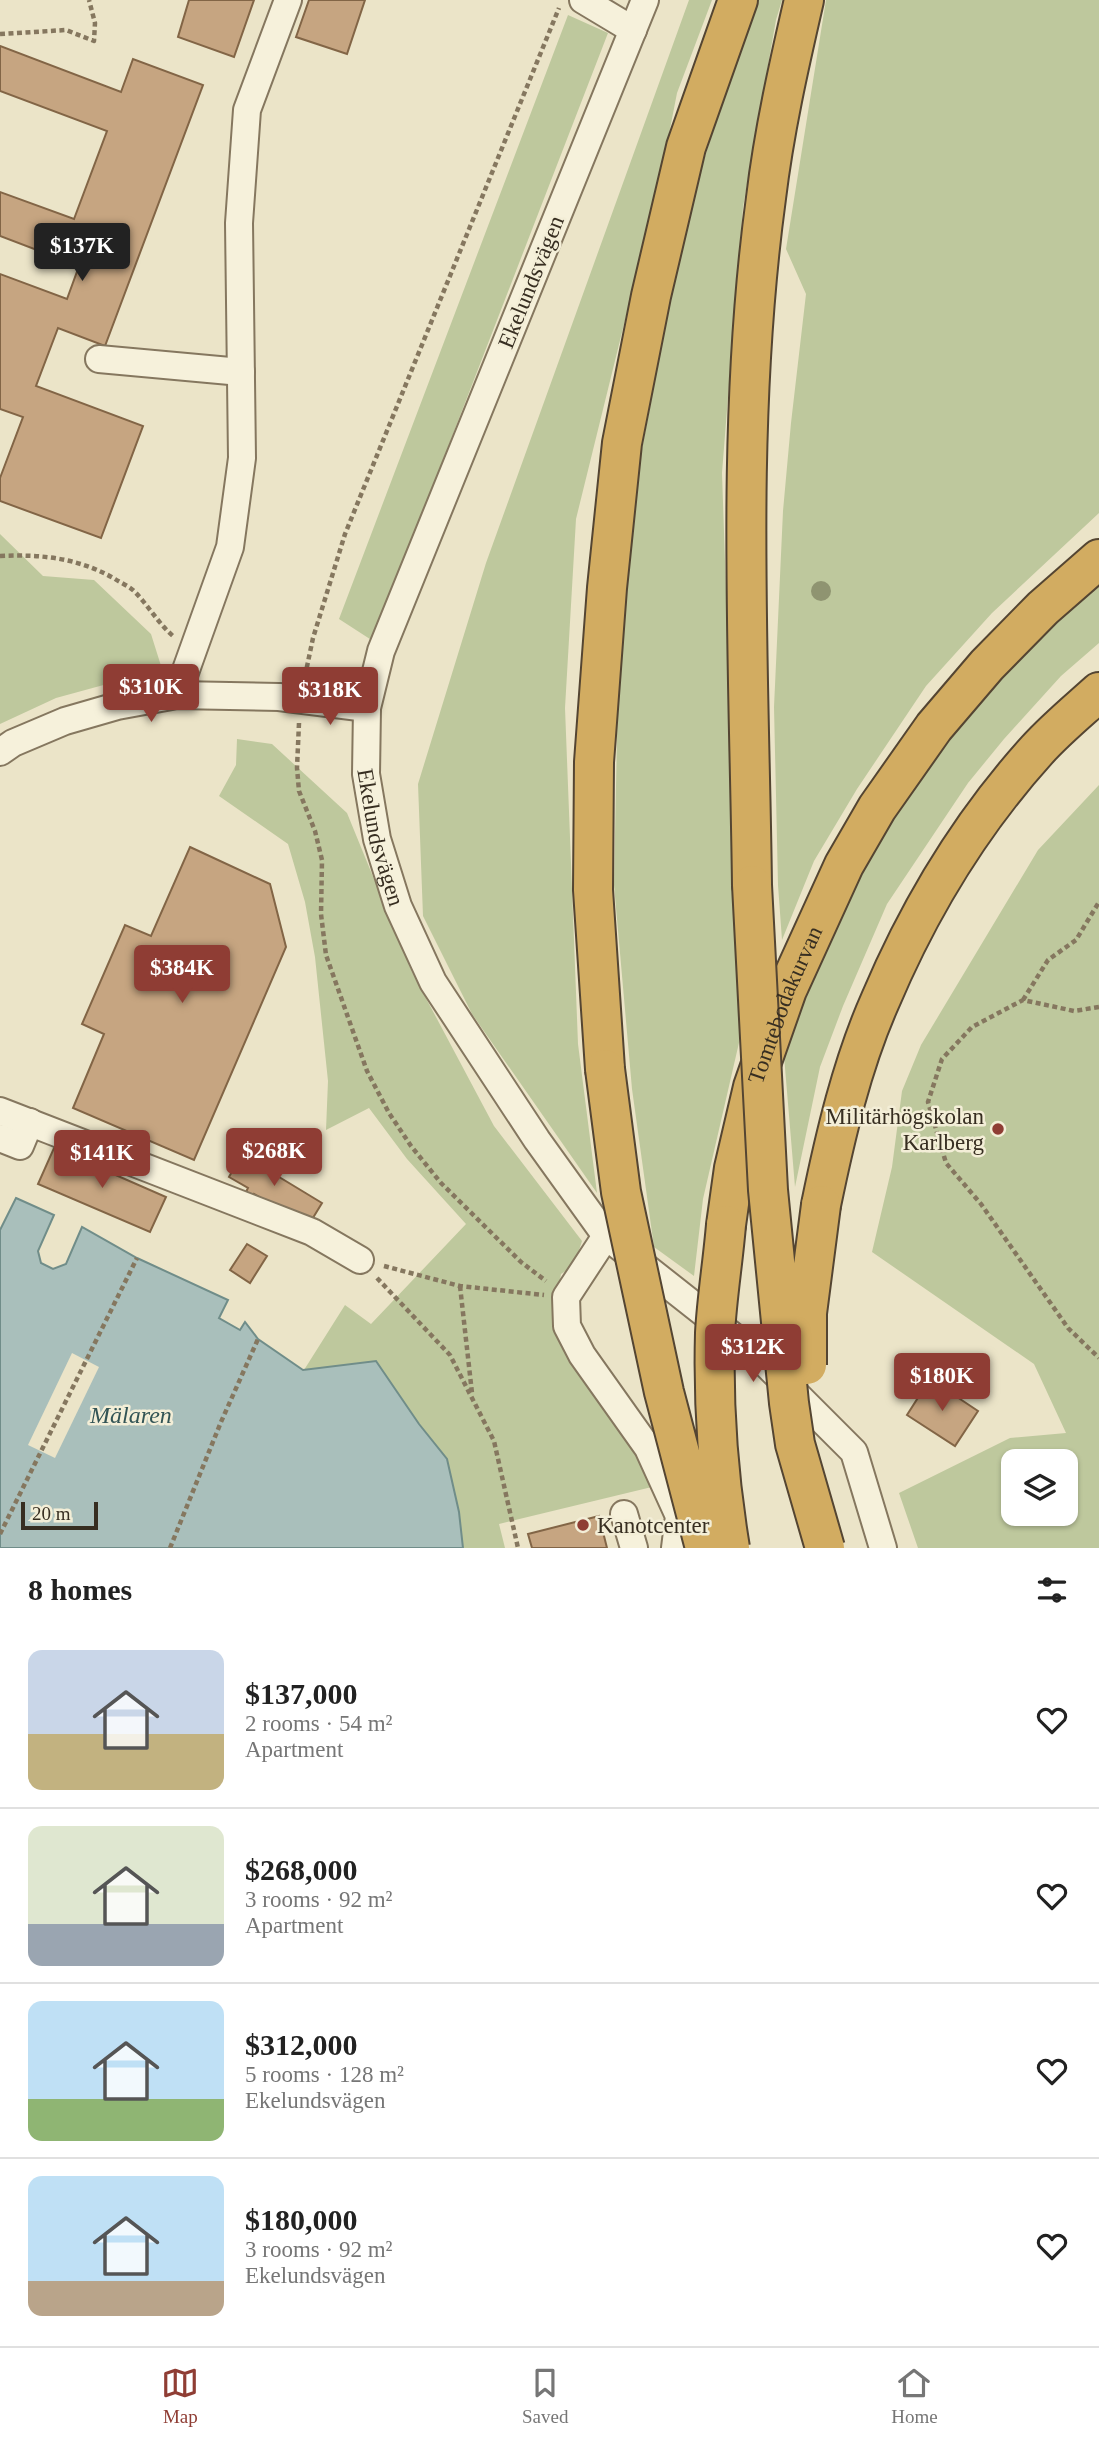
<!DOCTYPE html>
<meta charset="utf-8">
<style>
body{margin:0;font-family:"Times New Roman",serif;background:#f6f6f6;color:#222;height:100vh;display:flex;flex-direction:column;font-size:26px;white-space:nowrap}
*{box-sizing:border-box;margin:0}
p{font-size:23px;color:#767676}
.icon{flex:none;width:38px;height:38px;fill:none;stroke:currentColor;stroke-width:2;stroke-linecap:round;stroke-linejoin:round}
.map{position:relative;height:1548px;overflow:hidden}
.side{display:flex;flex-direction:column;background:#fff;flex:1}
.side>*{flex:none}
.buttons{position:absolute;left:1001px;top:1449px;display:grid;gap:14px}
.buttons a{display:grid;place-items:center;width:77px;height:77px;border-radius:14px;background:#fff;box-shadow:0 2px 5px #0004;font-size:35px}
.scale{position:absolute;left:21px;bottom:18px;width:77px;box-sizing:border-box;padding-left:7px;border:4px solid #372e21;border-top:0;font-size:19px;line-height:24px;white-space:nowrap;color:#372e21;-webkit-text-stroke:5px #f3eed7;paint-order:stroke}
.price{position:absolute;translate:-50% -60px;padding:0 16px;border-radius:7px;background:#8f3d34;color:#fff;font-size:23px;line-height:46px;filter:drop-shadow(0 2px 4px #0008)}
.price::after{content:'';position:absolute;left:50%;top:42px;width:21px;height:16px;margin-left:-10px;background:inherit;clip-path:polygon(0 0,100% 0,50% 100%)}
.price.on{background:#222;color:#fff}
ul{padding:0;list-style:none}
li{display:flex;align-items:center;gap:21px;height:175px;padding:0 28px}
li+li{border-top:2px solid #e0e0e0}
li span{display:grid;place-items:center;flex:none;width:196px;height:140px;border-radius:14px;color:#555}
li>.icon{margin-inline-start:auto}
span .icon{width:84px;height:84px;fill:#fffc;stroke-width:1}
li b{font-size:30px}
h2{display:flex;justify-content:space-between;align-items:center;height:84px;padding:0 28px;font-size:30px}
.tab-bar{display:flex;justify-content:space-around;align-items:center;height:98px;border-top:2px solid #e0e0e0;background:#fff;font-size:19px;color:#767676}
.tab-bar a{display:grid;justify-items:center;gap:4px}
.tab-bar .on{color:#8f3d34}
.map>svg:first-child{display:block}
.green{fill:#bec89d;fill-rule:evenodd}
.water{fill:#a9bfbb;stroke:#708d89;stroke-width:2}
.pier{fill:#ebe4c8}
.building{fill:#c6a581;stroke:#826546;stroke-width:2}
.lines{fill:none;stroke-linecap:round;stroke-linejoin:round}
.minor-casing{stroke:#85775f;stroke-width:30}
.highway-casing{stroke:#544532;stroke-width:42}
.path{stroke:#85775f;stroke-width:4.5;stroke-dasharray:5 3.5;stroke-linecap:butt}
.minor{stroke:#f6f1db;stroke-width:26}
.highway{stroke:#d2ac61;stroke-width:38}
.highway-bridge-casing{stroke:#544532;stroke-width:42;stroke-linecap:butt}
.highway-bridge{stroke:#d2ac61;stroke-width:38}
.tree{fill:#8f9471}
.poi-dot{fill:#8f3d34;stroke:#f3eed7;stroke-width:2.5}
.labels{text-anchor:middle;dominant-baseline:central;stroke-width:5;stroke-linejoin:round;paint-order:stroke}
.street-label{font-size:23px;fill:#372e21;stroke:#f3eed7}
.poi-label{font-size:23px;fill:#372e21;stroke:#f3eed7;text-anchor:end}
.water-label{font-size:24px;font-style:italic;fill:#325455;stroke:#f3eed7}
</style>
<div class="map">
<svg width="1099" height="1548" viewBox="0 0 1099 1548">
<rect width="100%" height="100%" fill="#ebe4c8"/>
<!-- green -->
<path class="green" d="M689 0H712L677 93 662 170 576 519 565 708 578 1044 597 1193 472 1014 423 916 418 784 486 563Z
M755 0H782L776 20 743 207 722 473 741 1034 703 1199 694 1276 654 1247 632 1089 614 885 618 687 634 492 686 216Z
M826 0H1099V513L992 613 926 686 857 789 814 861 782 940 778 885 774 707 783 511 791 423 806 294 786 249Z
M568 15 608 33 373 641 339 619Z
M0 534 43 576 94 580 151 634 162 669 56 698 0 724Z
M1099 581V643L1061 676 1004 739 968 783 887 904 843 1006 820 1067 795 1187 783 1044 845 897 894 818 945 743 997 681 1070 604Z
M237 739 272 744 347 813 412 972 494 1126 582 1241 574 1266 561 1274 552 1326 656 1486 499 1524 505 1548H463L459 1512 447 1459 419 1424 304 1370 345 1305 371 1324 466 1224 407 1159 369 1108 326 1130 328 1081 315 957 305 902 288 844 219 796 236 765Z
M1099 785V1548H918L899 1493 1010 1438 1066 1433 1034 1364 872 1252 892 1167 902 1091 921 1045 1038 850ZM1013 1461H1066V1514H1013Z"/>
<!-- water -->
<path class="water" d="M16 1198 54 1215 38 1251 41 1263 53 1269 66 1264 82 1227 137 1258 228 1300 219 1318 240 1330 245 1322 258 1339 303 1370 376 1361 419 1424 447 1459 459 1512 463 1548H0V1230Z"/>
<!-- pier -->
<path class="pier" d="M72 1353 99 1367 55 1458 28 1445Z"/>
<!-- building -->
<path class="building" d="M189 0H254L234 57 178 37Z
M309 0H365L347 54 296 37Z
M0 46 121 92 133 59 203 85 105 346 58 328 36 386 143 426 101 538 0 501V478L23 417 0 409V274L67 299 86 247 58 236 50 255 0 236V192L74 219 107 131 0 91Z
M190 847 270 884 286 947 194 1160 73 1108 104 1034 82 1024 125 925 151 936Z
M246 1147 266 1159 261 1166 322 1203 308 1226 254 1194 252 1198 245 1194 248 1188 229 1177Z
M54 1148 166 1197 150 1232 38 1184Z
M247 1244 267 1256 250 1283 230 1270Z
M930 1379 978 1411 955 1446 907 1415Z
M599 1516 607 1548H532L528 1534Z"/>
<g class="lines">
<defs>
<g id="minor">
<path d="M583 0 633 30"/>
<path id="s1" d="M645 0 381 651 367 708 366 774 377 839 398 906 433 982 537 1140 606 1236 757 1355 854 1452 883 1548"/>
<path d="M99 359 241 372"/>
<path d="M177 695 230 547 242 458 239 223 247 110 288 0"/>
<path d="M0 752 13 743 65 721 117 706 177 695 279 697 367 708"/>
<path d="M0 1111 312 1232 360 1260"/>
<path d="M0 1138 20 1146 30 1122"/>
<path d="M606 1236 566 1297 567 1326 582 1355 648 1448 679 1516 675 1548"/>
<path d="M624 1514 634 1548"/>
</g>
<g id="highway">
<path d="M752 885C749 657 735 425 766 198 774 131 789 65 804 0"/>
<path d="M605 1069 593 890 594 762 607 588 622 443 651 296 686 147 738 0"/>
<path d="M821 1205C835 1137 852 1064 880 1001 918 911 971 823 1037 750 1056 729 1078 711 1099 692"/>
<path id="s2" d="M726 1225 734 1168 753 1087 787 990 844 865 877 808 934 727 987 665 1043 608 1099 559"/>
</g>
</defs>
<!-- minor casing -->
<use href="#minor" class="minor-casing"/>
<!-- highway casing -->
<use href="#highway" class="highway-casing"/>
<!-- path -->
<path class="path" d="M0 34 66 30 94 41 95 23 89 0
M0 556C41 554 79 558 115 579 121 583 129 586 134 591 148 605 158 623 173 636
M305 676 313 638 345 534 559 8
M299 723 297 768 299 791 315 831 322 860 321 914 326 955 367 1071 389 1113 411 1146 441 1183 521 1262 546 1281
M1023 1000 1048 960 1076 940 1099 902
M1099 1007 1074 1011 1023 1000 972 1027 942 1059 928 1102 946 1163 981 1204 1068 1328 1099 1358
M384 1266 460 1286 544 1295
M377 1278 450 1355 494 1441 518 1548
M460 1286 472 1393
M0 1534 137 1258
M170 1548 221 1422 258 1339"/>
<!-- minor -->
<use href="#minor" class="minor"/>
<!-- highway -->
<use href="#highway" class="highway"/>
<defs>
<path id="highway-bridge" d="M752 885 768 1190 789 1403 795 1444 825 1548
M605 1069 621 1192 664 1392 705 1548
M726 1225C723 1261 717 1297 715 1333 713 1405 718 1476 730 1548
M807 1365V1313L821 1205"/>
</defs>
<!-- highway-bridge casing -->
<use href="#highway-bridge" class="highway-bridge-casing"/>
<!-- highway-bridge -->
<use href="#highway-bridge" class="highway-bridge"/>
</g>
<!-- trees -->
<circle class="tree" cx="821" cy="591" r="10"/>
<!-- markers -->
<g class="poi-dot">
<circle cx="998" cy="1129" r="7"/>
<circle cx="583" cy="1525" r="7"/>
</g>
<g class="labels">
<!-- street labels -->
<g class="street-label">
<text transform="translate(531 282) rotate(-68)">Ekelundsvägen</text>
<text stroke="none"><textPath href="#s1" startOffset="892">Ekelundsvägen</textPath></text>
<text stroke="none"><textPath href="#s2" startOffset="229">Tomtebodakurvan</textPath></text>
</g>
<!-- poi labels -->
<g class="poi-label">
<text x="984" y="1116">Militärhögskolan<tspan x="984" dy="26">Karlberg</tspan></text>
<text x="597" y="1525" text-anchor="start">Kanotcenter</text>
</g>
<!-- water labels -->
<g class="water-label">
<text x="131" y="1415">Mälaren</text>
</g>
</g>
</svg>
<div class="buttons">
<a><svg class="icon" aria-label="layers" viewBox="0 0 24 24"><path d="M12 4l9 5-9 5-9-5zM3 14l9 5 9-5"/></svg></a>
</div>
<div class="scale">20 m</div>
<b class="price on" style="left:82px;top:283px">$137K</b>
<b class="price" style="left:151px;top:724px">$310K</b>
<b class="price" style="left:330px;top:727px">$318K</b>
<b class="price" style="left:182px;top:1005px">$384K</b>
<b class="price" style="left:274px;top:1188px">$268K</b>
<b class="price" style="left:102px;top:1190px">$141K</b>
<b class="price" style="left:753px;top:1384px">$312K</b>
<b class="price" style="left:942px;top:1413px">$180K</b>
</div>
<section class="side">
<h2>8 homes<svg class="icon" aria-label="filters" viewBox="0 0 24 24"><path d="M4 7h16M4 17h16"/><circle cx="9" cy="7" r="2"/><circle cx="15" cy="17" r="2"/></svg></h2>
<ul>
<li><span style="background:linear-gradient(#c9d6e8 60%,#c2b280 0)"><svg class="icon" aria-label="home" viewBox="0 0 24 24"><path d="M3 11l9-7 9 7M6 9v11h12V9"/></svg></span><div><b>$137,000</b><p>2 rooms · 54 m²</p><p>Apartment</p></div><svg class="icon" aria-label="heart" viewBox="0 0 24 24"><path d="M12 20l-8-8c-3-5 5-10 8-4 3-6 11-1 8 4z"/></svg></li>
<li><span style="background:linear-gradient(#dfe7d0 70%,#9aa5b1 0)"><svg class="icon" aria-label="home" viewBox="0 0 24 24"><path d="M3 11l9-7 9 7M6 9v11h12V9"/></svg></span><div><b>$268,000</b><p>3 rooms · 92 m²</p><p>Apartment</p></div><svg class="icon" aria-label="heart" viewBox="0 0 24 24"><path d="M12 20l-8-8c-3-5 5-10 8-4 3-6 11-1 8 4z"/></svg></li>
<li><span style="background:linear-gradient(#bfe0f5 70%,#8fb573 0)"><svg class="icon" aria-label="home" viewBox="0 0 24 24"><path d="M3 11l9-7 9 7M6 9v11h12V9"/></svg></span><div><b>$312,000</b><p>5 rooms · 128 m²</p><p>Ekelundsvägen</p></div><svg class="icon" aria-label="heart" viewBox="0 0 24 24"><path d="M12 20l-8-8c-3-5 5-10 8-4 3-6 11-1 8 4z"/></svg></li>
<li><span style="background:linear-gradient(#bfe0f5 75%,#b9a48a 0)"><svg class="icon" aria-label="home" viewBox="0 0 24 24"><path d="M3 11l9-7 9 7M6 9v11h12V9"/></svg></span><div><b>$180,000</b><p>3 rooms · 92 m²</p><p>Ekelundsvägen</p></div><svg class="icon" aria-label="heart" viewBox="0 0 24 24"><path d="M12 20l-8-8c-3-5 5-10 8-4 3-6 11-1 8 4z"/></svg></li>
</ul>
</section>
<nav class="tab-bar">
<a class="on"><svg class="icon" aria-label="map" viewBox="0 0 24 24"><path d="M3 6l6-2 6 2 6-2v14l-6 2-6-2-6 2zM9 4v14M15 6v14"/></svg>Map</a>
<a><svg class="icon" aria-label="saved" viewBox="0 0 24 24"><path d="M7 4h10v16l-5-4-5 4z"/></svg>Saved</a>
<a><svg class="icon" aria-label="home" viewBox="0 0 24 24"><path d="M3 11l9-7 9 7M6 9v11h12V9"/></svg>Home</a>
</nav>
